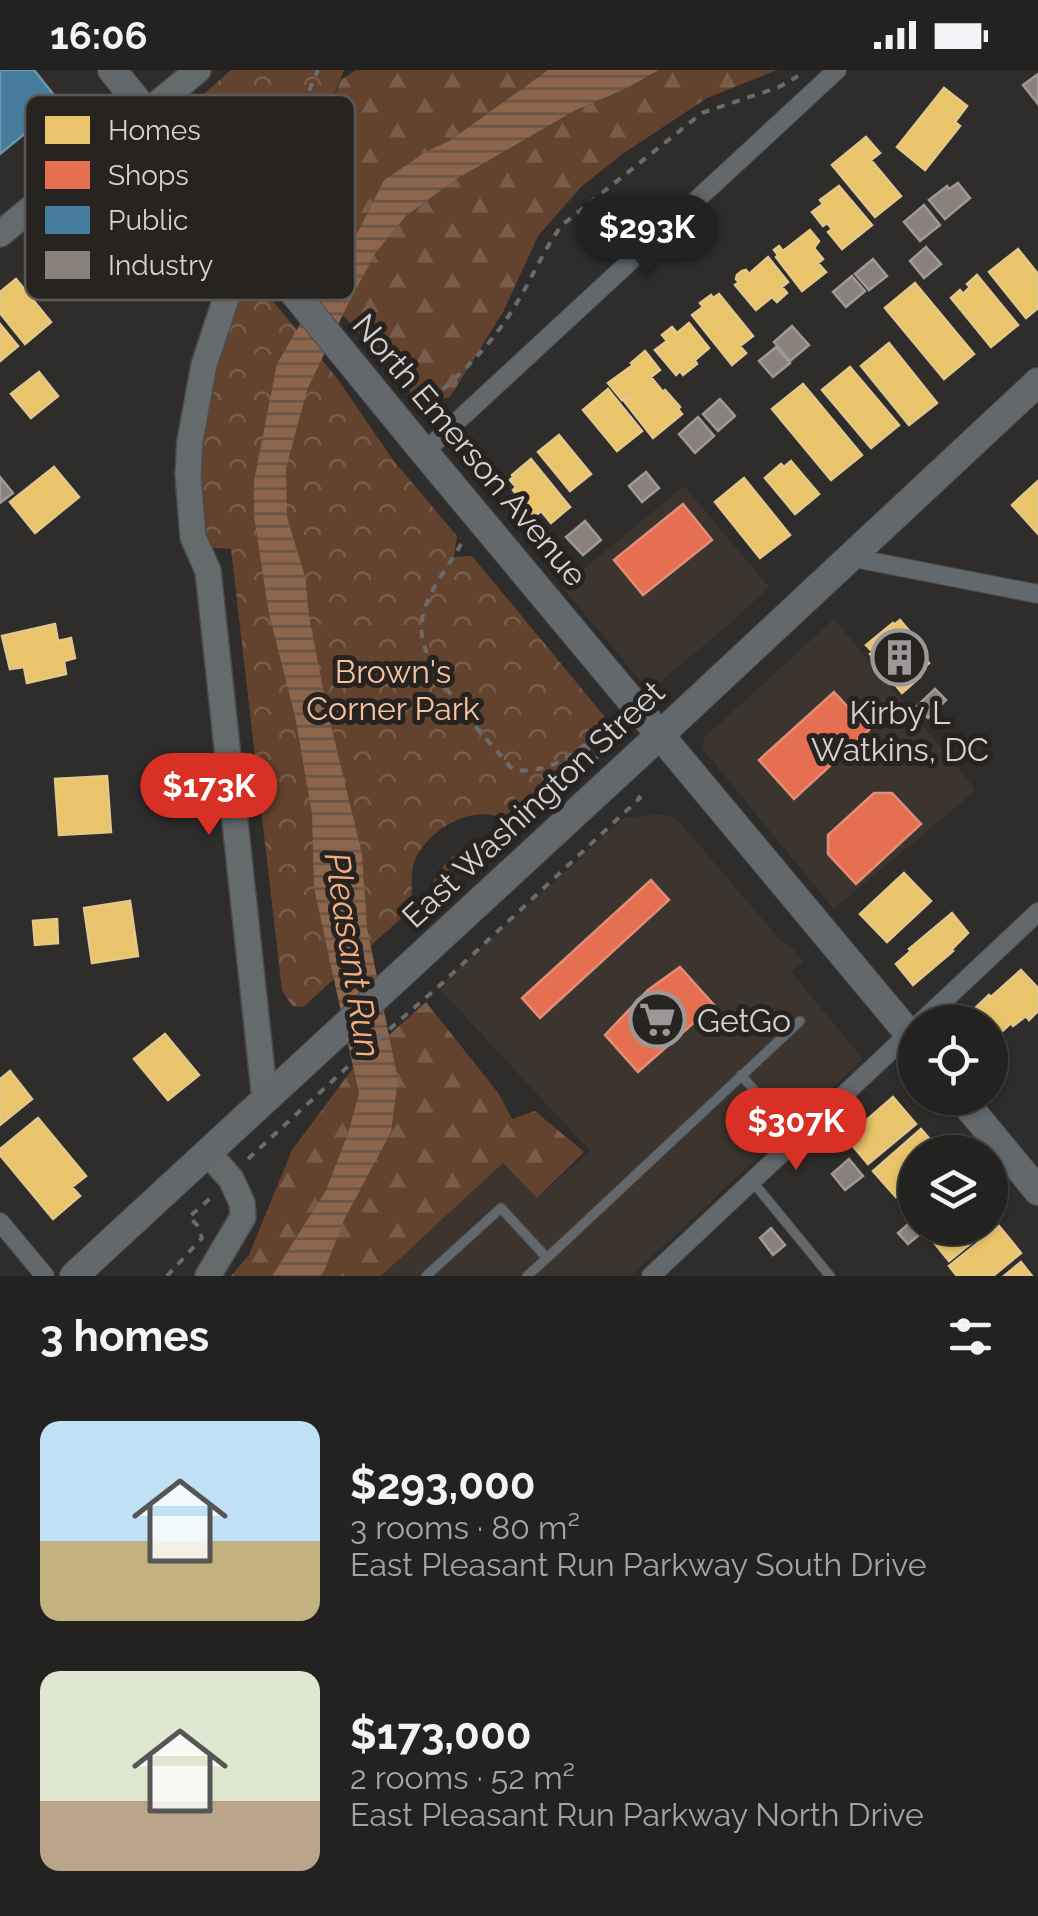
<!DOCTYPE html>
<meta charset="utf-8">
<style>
body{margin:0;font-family:Raleway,sans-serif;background:#2b2a29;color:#f1f3f6;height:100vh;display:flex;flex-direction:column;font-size:38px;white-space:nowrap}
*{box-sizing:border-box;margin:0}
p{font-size:32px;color:#a3a4a5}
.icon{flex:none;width:55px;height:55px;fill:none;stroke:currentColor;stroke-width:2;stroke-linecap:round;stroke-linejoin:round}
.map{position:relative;height:1206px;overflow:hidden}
.drawer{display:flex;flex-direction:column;background:#232220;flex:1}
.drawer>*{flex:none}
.controls{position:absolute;left:898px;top:935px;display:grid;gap:20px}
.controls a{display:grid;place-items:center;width:110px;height:110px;border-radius:50%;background:#232220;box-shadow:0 2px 8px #0004,0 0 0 2px #403f3e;font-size:50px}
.price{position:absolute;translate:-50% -85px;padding:0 22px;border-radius:35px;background:#d93025;color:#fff;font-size:32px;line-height:65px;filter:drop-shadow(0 2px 5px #0008)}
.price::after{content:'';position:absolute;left:50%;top:60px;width:30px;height:22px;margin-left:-15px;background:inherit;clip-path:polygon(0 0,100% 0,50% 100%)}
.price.current{background:#222;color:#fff}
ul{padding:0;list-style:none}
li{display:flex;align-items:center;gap:30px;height:250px;padding:0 40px}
li span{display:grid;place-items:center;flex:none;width:280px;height:200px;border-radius:20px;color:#555}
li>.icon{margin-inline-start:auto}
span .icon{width:120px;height:120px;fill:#fffc;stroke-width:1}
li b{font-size:42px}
h2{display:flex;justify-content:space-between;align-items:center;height:120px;padding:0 40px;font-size:42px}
.status{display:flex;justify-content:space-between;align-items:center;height:70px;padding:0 50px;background:#232220;direction:ltr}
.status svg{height:28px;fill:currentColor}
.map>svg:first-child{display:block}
.built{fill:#3c342e}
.grass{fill:#64432e}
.forest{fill:url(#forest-firs)}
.park{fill:url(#park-crowns)}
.water{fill:url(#water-rules)}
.homes{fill:#e9c46a;stroke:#e3c889;stroke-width:2.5}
.shops{fill:#e76f51;stroke:#e28d77;stroke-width:2.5}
.public{fill:#457b9d;stroke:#7095ad;stroke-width:2.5}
.industry{fill:#8a817c;stroke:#a09996;stroke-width:2.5}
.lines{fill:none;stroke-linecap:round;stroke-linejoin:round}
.lane-casing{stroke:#4c4b4a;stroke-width:11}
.street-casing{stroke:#4c4b4a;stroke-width:20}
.secondary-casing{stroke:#4c4b4a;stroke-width:28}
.primary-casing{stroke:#4c4b4a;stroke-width:30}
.path{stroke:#696c6d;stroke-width:4;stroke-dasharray:8 8;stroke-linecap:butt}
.lane{stroke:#62686c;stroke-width:9}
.street{stroke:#62686c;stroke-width:18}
.secondary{stroke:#656a6d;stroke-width:25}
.primary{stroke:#63686c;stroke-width:28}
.labels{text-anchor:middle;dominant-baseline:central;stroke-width:10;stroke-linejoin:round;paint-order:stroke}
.street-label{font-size:32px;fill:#d5d2d1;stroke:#262321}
.park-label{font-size:32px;fill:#f9c2a0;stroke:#262321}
.poi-label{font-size:32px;fill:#d5d2d1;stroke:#262321}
.water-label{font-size:35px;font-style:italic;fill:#f2af84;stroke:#262321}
.key{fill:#262321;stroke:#5b5856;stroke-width:2.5}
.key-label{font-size:28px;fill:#d5d2d1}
</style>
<div class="status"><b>16:06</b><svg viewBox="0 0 49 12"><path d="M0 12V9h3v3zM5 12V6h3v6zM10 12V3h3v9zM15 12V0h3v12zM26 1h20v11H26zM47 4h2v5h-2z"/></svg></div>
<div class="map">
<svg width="1038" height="1206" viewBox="0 0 1038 1206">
<defs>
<pattern id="forest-firs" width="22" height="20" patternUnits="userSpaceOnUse" patternTransform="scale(2.5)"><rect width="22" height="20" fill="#64432e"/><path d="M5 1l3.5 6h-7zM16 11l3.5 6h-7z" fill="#795d4b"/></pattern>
<pattern id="park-crowns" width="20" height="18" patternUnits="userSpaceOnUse" patternTransform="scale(2.5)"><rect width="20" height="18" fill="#64432e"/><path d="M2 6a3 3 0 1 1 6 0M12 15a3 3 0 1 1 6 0" fill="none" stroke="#795d4b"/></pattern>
<pattern id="water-rules" width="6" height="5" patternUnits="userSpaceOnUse" patternTransform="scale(2.5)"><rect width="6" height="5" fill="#8c654c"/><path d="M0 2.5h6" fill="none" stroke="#6a5446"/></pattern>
</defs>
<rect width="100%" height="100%" fill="#2f2d2b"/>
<!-- built -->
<path class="built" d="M684 416 769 517 727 556 649 621 562 517Z
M834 549 976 720 834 839 702 678 705 667Z
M661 744 675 747 781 871 789 874 803 892 791 902 863 989 631 1206H381L503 1093 537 1128 590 1081 438 917 624 748Z"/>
<!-- grass -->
<path class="grass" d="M582 681 585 683 530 733 525 729 516 737 520 742 508 752H501L500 747 505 737 516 727 528 722Z
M484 772 434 819 433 812C445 792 460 773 484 772Z"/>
<!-- forest -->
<path class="forest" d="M356 0H548L449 71 427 81 384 110 353 171 320 219 279 171 282 157 341 10Z
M659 0H777L707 28 621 85 581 117 538 166 503 242 450 327 428 332 418 331 342 244 375 184 406 146 455 110 574 41 625 19Z
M426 932 499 1024 512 1049 535 1041 584 1082 537 1128 503 1093 381 1206H320L345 1148 398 1009 389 965Z
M353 998 359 1024 348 1063 326 1120 272 1206H231L249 1185 292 1080Z"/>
<!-- park -->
<path class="park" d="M231 0H344L282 157 279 171 190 62 182 43Z
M247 209H253L262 218 337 308 393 390 457 466 454 487 472 486 605 647 582 681 528 722 516 727 505 737 500 747C469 736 428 760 415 790 408 807 416 828 407 843L303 937 292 936 282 920 231 479 202 477 196 387 212 292 239 218Z"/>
<!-- water -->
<path class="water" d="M548 0H659L625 19 574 41 455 110 406 146 375 184 347 236 307 320 286 398 287 447 305 507 309 546 327 639 362 784 367 858 398 1009 391 1062 345 1148 324 1201 320 1206H272L326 1120 348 1063 359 1024 314 818 312 743 295 646 269 544 254 446V411L277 294 327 207 353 171 384 110 427 81 449 71Z"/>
<!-- homes -->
<path class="homes" d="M944 18 967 36 955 52 960 56 925 100 897 77Z
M866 67 880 83 871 90 901 126 875 147 832 95Z
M839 116 872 155 842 179 828 162 832 159 827 153 823 156 812 142 823 134 820 130Z
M810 160 819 171 814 178 823 189 818 193 826 202 802 221 776 187 778 185 774 180 779 176 783 181Z
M1018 179 1038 204V238L1026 248 989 202Z
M768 187 788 212 782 217 787 223 777 232 772 227 756 240 735 215 739 212 736 209 737 205 742 201 746 200 749 204Z
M977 205 1018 255 991 277 951 228 960 220 963 224 970 217 967 214Z
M16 209 51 252 25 274 0 243V222Z
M915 213 974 284 944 309 885 238Z
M719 224 753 266 740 276 746 283 732 295 692 245 703 237 700 233 711 225 713 228Z
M689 253 709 278 695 290 697 294 683 305 680 301 676 305 655 280 667 271 662 265 672 257 677 263Z
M0 254 18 276 0 291Z
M889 273 937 333 909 355 861 296Z
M645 281 660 300 651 307 663 322 665 320 680 337 678 339 682 344 653 368 624 331 629 327 627 326 622 330 608 313 633 295 631 293Z
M850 297 899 355 871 378 822 320Z
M39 302 58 326 31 348 11 324Z
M803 314 862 385 831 410 772 339Z
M608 319 642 361 617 381 583 340Z
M559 365 591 404 570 421 538 382Z
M531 389 570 437 551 453 541 441 534 447 513 420 516 417 510 410 513 407 512 405Z
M791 391 819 424 795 444 765 408 781 394 784 397Z
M54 397 79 427 35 463 10 432Z
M744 408 790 465 760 488 715 432Z
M1038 411V464L1012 435Z
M900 550 911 563 906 567 929 593 917 603 920 607 902 623 870 584 873 582 866 575 893 553 894 555Z
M55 554 58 571 71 568 75 588 64 591 66 604 27 613 24 597 10 599 2 566Z
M107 706 111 762 59 765 55 709Z
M904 803 931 831 887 872 860 844Z
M130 831 138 886 92 893 84 838Z
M952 843 968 863 951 880 953 881 913 915 896 894 911 881 909 879Z
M57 849 58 873 35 875 33 851Z
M1021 900 1038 918V941L1029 950 1026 946 1013 956 1011 953 997 966 993 962 990 965V952H972L977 947 972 941 989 925 991 927Z
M165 964 199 1005 168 1030 134 989Z
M10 1001 32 1029 0 1055V1009Z
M893 1027 916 1054 868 1094 846 1068Z
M38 1048 86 1106 72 1117 80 1126 53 1149 0 1085V1079Z
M921 1059 941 1082H915V1111L896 1127 873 1101Z
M990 1141 998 1151 949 1191 927 1164 935 1158H990Z
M999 1156 1021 1183 993 1206H957L949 1196Z
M1021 1192 1032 1206H1004Z"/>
<!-- shops -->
<path class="shops" d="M683 434 712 470 643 525 614 490Z
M834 622 869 660 794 729 759 690Z
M874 723H892L921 754 856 814 828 784V765Z
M651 810 669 830 540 948 522 928Z
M680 897 714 935 638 1002 605 965 648 920Z"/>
<!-- public -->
<path class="public" d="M0 0H34L61 34 0 84Z"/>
<!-- industry -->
<path class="industry" d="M1038 4V34L1023 15Z
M958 113 970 128 945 149 929 130 947 116 949 119Z
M924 135 940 155 920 171 904 152Z
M926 177 941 194 924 208 910 191Z
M873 189 887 206 869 220 855 204Z
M852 206 865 221 846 237 833 222Z
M792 256 809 275 790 291 774 272Z
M776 277 790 293 773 307 759 291Z
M720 329 735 346 718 361 703 344Z
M698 347 714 366 695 383 679 364Z
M646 402 659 418 642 432 629 416Z
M0 407 13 423 0 433Z
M585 451 601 470 583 485 566 467Z
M935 619 946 630 928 648 917 636Z
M849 1089 863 1106 845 1120 832 1104Z
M915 1148V1158H922L925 1160 908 1174 898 1163Z
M771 1158 785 1175 773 1185 760 1168Z"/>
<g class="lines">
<defs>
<path id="lane" d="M741 1005 797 1069
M752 1111 830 1206
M547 1188 800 951
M426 1206 501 1138 547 1188 527 1206"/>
<path id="street" d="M424 382 837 0
M849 487 1038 524
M921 952 1038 842
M0 1152 45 1206
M651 1206 915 958"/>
<path id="secondary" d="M0 164 198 0
M247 165 204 295 190 371 188 404 193 467 208 501 265 1030
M208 1083 231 1109 242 1133 243 1147 208 1206"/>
<path id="primary" d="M112 0 424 382 915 971
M961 1028 1038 1121
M74 1206 661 664 1038 312"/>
</defs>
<!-- lane casing -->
<use href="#lane" class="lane-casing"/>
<!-- street casing -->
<use href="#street" class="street-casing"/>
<!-- secondary casing -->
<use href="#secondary" class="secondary-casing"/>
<!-- primary casing -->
<use href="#primary" class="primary-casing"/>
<!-- path -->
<path class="path" d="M249 133C281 94 298 46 318 0
M415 331 428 332C465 301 493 273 518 231 533 206 544 179 562 155L702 43 779 17 798 6
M461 474C448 498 426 523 422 550 414 595 485 666 513 700 560 704 582 676 616 648
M584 675 598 689
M248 1089 369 977 438 917 640 728 634 723
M167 1206 202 1168 197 1155 189 1147 214 1125"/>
<!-- lane -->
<use href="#lane" class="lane"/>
<!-- street -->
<use href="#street" class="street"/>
<!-- secondary -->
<use href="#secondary" class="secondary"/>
<!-- primary -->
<use href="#primary" class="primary"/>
</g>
<!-- icons -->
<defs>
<symbol id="building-ring" viewBox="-11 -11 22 22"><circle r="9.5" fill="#262321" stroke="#9b9897" stroke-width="1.5"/><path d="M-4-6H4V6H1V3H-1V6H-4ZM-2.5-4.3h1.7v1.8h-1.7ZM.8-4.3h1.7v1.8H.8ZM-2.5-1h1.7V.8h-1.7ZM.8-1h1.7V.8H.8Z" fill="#9b9897"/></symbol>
<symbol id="supermarket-ring" viewBox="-11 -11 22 22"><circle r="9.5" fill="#262321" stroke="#9b9897" stroke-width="1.5"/><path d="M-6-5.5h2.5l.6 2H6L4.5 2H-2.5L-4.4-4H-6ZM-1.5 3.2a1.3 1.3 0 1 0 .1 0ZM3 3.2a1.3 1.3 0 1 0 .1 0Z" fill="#9b9897"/></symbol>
</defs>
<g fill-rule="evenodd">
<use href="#building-ring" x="868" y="556" width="63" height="63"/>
<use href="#supermarket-ring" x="626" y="918" width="63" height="63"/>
</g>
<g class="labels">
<!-- street labels -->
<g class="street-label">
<text transform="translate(470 380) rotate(50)">North Emerson Avenue</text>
<text transform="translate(533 734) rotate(-43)">East Washington Street</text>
</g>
<!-- park labels -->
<g class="park-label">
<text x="393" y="601">Brown's<tspan x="393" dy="37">Corner Park</tspan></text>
</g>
<!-- poi labels -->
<g class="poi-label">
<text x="900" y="642">Kirby L<tspan x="900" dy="37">Watkins, DC</tspan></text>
<text x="697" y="950" text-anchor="start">GetGo</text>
</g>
<!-- water labels -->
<g class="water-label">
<text transform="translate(353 885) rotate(81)">Pleasant Run</text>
</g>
</g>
<!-- legend -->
<rect x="25" y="25" width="330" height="205" rx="15" class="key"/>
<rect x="45" y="46" width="45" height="28" fill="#e9c46a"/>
<rect x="45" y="91" width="45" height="28" fill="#e76f51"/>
<rect x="45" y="136" width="45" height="28" fill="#457b9d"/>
<rect x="45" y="181" width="45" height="28" fill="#8a817c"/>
<g class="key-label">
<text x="108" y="70">Homes</text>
<text x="108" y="115">Shops</text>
<text x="108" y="160">Public</text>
<text x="108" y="205">Industry</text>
</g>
</svg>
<div class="controls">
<a><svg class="icon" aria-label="locate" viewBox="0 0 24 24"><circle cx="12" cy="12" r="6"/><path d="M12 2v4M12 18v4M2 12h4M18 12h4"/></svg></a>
<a><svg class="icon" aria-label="layers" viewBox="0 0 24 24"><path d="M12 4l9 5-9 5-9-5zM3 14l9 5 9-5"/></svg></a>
</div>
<b class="price current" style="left:647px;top:209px">$293K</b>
<b class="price" style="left:209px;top:768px">$173K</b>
<b class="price" style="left:796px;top:1103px">$307K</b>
</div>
<section class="drawer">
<h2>3 homes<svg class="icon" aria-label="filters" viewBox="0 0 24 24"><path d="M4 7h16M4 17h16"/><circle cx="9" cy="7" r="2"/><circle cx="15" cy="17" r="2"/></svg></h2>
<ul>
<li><span style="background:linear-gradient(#bfe0f5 60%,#c2b280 0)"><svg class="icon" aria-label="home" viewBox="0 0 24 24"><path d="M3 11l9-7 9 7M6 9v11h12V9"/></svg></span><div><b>$293,000</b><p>3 rooms · 80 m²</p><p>East Pleasant Run Parkway South Drive</p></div></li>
<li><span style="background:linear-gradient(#dfe7d0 65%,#b9a48a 0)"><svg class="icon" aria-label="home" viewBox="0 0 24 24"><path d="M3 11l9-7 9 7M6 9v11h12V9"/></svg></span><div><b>$173,000</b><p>2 rooms · 52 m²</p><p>East Pleasant Run Parkway North Drive</p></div></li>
</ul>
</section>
